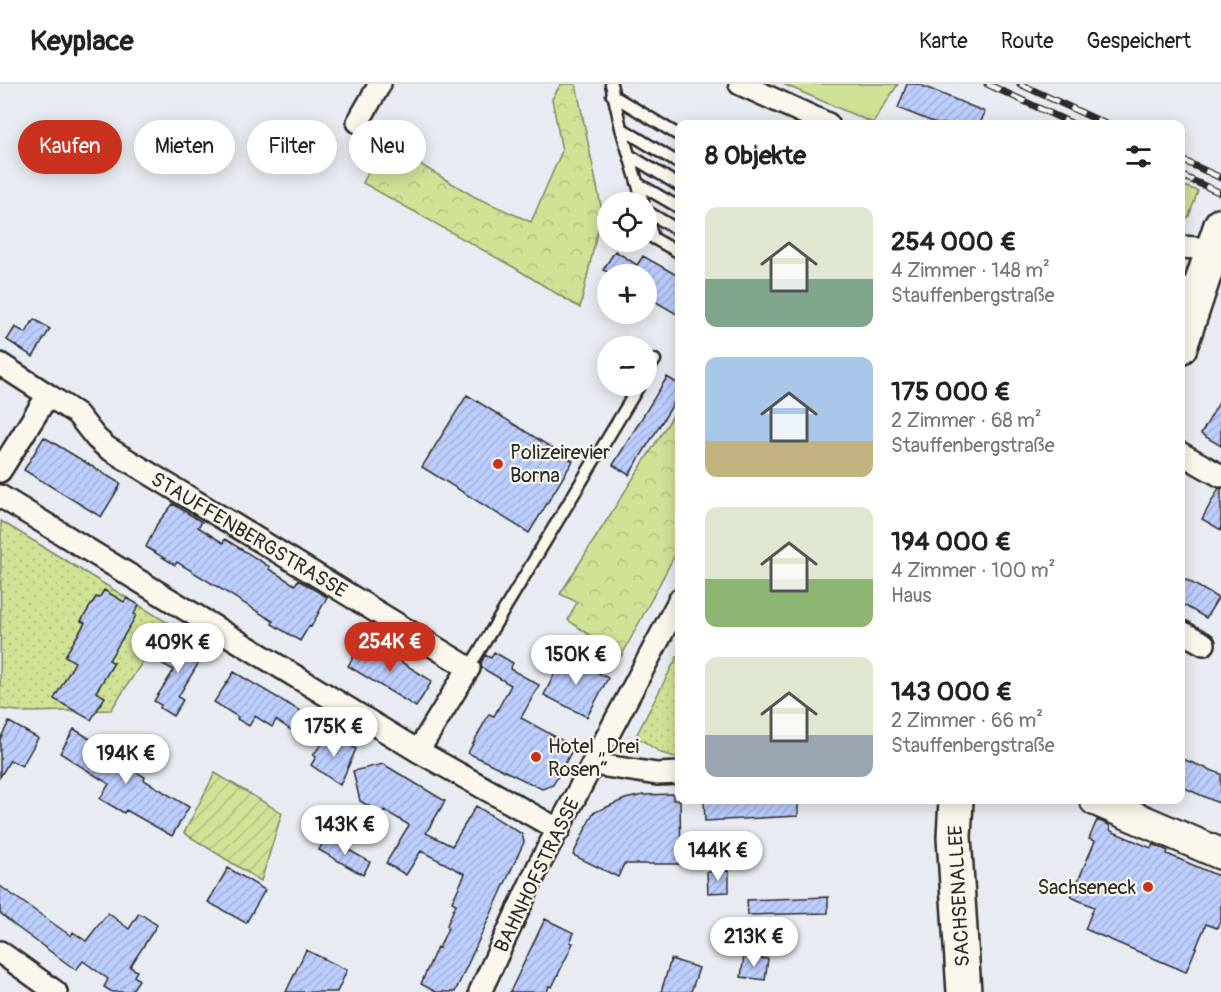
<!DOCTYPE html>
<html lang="de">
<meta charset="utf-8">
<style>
body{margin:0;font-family:Pangolin,sans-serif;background:#f2f2f2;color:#222;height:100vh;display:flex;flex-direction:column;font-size:22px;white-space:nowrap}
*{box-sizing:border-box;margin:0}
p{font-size:20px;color:#767676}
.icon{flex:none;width:33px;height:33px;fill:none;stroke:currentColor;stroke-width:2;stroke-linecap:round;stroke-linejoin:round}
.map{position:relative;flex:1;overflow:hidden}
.drawer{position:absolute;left:675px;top:36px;width:510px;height:684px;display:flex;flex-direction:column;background:#fff;border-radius:12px;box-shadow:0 3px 15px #0003}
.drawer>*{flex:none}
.guide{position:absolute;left:18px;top:36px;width:567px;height:54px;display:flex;gap:12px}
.fabs{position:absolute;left:597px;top:108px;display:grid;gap:12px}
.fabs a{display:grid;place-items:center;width:60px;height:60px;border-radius:50%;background:#fff;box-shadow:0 3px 15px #0003;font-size:30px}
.price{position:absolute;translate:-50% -51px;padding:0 14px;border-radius:21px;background:#fff;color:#222;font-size:20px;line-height:39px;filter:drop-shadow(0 2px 3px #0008)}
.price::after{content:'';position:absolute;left:50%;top:36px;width:18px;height:14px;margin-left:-9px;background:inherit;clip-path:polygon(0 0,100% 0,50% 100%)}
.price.current{background:#c8321e;color:#fff}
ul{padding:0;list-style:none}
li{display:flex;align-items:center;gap:18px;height:150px;padding:0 30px}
li span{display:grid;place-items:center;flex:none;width:168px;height:120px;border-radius:12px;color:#555}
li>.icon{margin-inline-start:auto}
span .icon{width:72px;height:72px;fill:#fffc;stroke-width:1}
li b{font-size:26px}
h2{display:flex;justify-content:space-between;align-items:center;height:72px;padding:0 30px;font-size:26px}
.tag{padding:0 21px;border-radius:27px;background:#fff;box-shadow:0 3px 15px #0003;font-size:21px;line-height:54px}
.tag.current{background:#c8321e;color:#fff}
header{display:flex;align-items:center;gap:36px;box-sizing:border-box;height:84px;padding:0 30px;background:#fff;border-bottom:2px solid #e0e0e0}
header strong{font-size:28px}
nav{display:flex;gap:33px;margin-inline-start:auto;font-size:21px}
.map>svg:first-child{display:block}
.grass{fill:#d0e296;stroke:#7e8660;stroke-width:1.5}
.forest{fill:url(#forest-crowns);stroke:#7e8660;stroke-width:1.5}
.park{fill:url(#park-dots);stroke:#7e8660;stroke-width:1.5}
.garden{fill:url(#garden-furrows);stroke:#7e8660;stroke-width:1.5}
.building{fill:url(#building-hatch);stroke:#2b2b2b;stroke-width:1.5}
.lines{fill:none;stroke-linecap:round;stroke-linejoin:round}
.lane-casing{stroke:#2b2b2b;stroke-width:15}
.street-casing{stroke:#2b2b2b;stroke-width:26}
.secondary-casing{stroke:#2b2b2b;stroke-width:34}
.primary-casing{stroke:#2b2b2b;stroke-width:38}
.lane{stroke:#fbf7ec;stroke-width:10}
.street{stroke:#fbf7ec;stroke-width:21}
.secondary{stroke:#fbf7ec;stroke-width:30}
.primary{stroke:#fbf7ec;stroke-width:33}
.rail-casing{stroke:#2b2b2b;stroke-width:7}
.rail{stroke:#fbf7ec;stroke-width:4.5;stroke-dasharray:14;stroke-linecap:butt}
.poi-dot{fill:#c8321e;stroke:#fbf7ec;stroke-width:2}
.labels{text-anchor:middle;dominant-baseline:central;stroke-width:4.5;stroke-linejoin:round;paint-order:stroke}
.poi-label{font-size:20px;fill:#2b2b2b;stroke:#fbf7ec;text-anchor:start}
.street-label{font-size:20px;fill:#2b2b2b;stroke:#fbf7ec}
</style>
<header>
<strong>Keyplace</strong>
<nav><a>Karte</a><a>Route</a><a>Gespeichert</a></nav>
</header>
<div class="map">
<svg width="1221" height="908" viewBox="0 0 1221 908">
<defs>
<pattern id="forest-crowns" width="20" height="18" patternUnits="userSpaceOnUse" patternTransform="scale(1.5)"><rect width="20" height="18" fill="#d0e296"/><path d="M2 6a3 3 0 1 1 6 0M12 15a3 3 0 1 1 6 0" fill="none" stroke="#b3c281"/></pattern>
<pattern id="park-dots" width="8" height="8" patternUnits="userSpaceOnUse" patternTransform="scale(1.5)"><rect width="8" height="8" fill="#d0e296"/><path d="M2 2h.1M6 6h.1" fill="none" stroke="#b3c281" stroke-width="1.8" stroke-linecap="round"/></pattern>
<pattern id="garden-furrows" width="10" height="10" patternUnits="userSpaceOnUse" patternTransform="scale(1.5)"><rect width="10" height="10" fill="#d0e296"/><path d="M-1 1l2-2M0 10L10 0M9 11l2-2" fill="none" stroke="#b3c281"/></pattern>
<pattern id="building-hatch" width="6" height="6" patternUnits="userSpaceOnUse" patternTransform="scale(1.5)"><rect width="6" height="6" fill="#bccefe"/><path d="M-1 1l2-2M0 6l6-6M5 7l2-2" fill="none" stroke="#a2b1da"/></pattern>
</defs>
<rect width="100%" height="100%" fill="#e8ebf1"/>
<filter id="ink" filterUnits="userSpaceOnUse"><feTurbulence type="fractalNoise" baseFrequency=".0167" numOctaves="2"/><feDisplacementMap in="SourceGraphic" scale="12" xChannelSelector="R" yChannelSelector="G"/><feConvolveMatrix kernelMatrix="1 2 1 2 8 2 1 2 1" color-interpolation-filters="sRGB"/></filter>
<g filter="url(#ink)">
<!-- grass -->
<path class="grass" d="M783 0H898L873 39Z
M1181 101 1198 107 1189 132 1181 139Z"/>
<!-- forest -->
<path class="forest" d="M561 0H576L602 127 580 224 515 184 363 99 383 58 475 113 531 138 562 67 552 15Z
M679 322V463L621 573 568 536 577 518 560 510Z"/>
<!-- park -->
<path class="park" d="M1 437 168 539 111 626 27 628 0 625Z
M679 569V674L661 669 636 652Z"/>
<!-- garden -->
<path class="garden" d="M215 689 282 729 261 797 184 749Z"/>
<!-- building -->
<path class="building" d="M907 0H918L985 28 980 40H938L898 24Z
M615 167 637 181 643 172 680 193V232L646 212V190H612L603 186Z
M34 235 50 245 33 273 7 256 15 243 26 249Z
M667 293 680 301V309L629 391 613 381Z
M467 311 573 377 529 449 422 383Z
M1221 315V362L1201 350Z
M44 353 121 400 101 433 24 386Z
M1219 404 1221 405V446L1202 435Z
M173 420 202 438 198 443 223 459 225 455 270 483 269 485 295 501 298 496 327 513 311 543 309 542 300 557 272 540 273 537 177 478 175 481 146 463 157 440Z
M1180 492 1218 514 1206 534 1180 519Z
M104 506 124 518 127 514 139 521 134 530 136 531 133 537 109 576 114 579 96 608 105 613 91 636 54 615 75 578 65 572 85 539 81 537 96 513 99 514Z
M176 554 204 570 178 613 183 616 173 632 160 624 161 621 154 617 174 586 161 579Z
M364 555 432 597 416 623 348 582Z
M494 568 513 579 510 585 539 601 521 634 574 663 553 701 542 705 468 669 489 630 494 632 511 601 482 584 481 579 485 571 491 574Z
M564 571 608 594 587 633 544 611Z
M234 588 302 628 291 646 276 636 272 643 255 632 249 642 237 635 238 633 214 618Z
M9 638 38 654 22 682 10 676 0 693V655Z
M74 645 110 667 108 671 145 693 144 696 189 723 172 752 126 726 124 729 100 715 109 700 60 669Z
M330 649 356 665 340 701 311 681 316 673 313 671Z
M1180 674 1221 690V720L1180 702Z
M383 680 445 717 426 749 452 762 476 722 522 750 524 758 455 908H436L421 900 437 863 439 864 448 844 447 841 456 820 452 818 465 790 421 767 406 791 386 779 409 741 384 726 382 730 360 717 353 687Z
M673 710V716H680L681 780H624L618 793 573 771 593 729 625 715 643 711Z
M704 716H798V732L705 737Z
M1097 736 1109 741 1111 747 1151 764 1153 760 1168 767 1167 770 1221 793V834L1217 844 1206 840 1186 888 1085 845 1094 823 1071 813 1095 757 1089 755Z
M326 753 370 778 363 791 319 766Z
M228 784 265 806 246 839 208 818Z
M729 787V808L708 809 707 788Z
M0 802 71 852 73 848 86 857 108 829 129 845 139 829 157 841 130 883 137 887 134 892 139 896 131 908H112L104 903 108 895 83 877 76 886 14 841 0 829Z
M828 813V829L748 831 747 816Z
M545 835 574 849 570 858 573 859 568 870 552 903 549 902 547 908H510Z
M306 866 347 886 337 908H286Z
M744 872 768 875 765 896 741 893Z
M671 875 699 884 691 908H661Z"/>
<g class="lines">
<defs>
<path id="lane" d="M611 0 621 44 643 118
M612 11 680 52
M621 44 680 80
M629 71 680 102
M637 99 680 124
M646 127 680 147
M646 131 653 154 680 169
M646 289 655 276
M469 584 639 302"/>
<path id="street" d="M740 0 828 40
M358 38 380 0
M1180 163 1214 165
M0 280 48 311
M1180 369 1221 392
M0 387 48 311 77 330 96 354 106 363 469 584 418 667
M0 412 418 667 559 746
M1180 547 1204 560
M593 680 657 690 680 689
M0 868 56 908
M480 908 539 781 680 515"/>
<path id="secondary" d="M1095 716 1221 770"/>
<path id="primary" d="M1180 263 1221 141
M956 716 954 753 964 908"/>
</defs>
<!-- lane casing -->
<use href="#lane" class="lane-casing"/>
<!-- street casing -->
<use href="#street" class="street-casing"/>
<!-- secondary casing -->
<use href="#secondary" class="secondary-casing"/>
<!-- primary casing -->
<use href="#primary" class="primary-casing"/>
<!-- lane -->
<use href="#lane" class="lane"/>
<!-- street -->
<use href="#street" class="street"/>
<!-- secondary -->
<use href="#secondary" class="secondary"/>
<!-- primary -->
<use href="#primary" class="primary"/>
<defs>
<path id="rail" d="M987 0 1073 40
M1020 0 1106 40
M1180 75 1221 94
M1180 91 1221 109"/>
</defs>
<!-- rail casing -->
<use href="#rail" class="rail-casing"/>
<!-- rail -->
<use href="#rail" class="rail"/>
</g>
</g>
<!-- markers -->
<g class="poi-dot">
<circle cx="498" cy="380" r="6"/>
<circle cx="536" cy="673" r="6"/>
<circle cx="1148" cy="803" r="6"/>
</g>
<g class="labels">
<!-- poi labels -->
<g class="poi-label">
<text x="510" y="368">Polizeirevier<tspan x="510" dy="23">Borna</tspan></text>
<text x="548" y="662">Hotel „Drei<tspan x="548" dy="23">Rosen“</tspan></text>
<text x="1136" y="803" text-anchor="end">Sachseneck</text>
</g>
<!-- street labels -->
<g class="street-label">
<text transform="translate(249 451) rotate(31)">STAUFFENBERGSTRASSE</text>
<text transform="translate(537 791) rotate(-64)">BAHNHOFSTRASSE</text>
<text transform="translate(959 812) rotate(-93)">SACHSENALLEE</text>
</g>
</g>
</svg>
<div class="fabs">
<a><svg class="icon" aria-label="locate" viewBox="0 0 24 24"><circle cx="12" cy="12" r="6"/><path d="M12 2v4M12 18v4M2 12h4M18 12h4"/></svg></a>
<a>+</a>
<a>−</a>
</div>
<b class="price current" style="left:390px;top:589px">254K €</b>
<b class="price" style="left:178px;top:590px">409K €</b>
<b class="price" style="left:576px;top:602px">150K €</b>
<b class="price" style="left:334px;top:674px">175K €</b>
<b class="price" style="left:126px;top:701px">194K €</b>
<b class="price" style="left:345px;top:772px">143K €</b>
<b class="price" style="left:718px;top:798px">144K €</b>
<b class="price" style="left:754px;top:884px">213K €</b>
<div class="guide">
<a class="tag current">Kaufen</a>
<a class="tag">Mieten</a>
<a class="tag">Filter</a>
<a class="tag">Neu</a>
</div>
<section class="drawer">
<h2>8 Objekte<svg class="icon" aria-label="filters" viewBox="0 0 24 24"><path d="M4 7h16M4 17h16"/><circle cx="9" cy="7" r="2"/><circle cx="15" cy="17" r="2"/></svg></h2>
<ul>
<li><span style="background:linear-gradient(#dfe7d0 60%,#7fa58c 0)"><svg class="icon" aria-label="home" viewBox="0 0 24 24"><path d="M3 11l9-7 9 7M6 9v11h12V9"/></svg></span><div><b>254 000 €</b><p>4 Zimmer · 148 m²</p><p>Stauffenbergstraße</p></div></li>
<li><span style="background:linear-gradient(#a9c7e8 70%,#c2b280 0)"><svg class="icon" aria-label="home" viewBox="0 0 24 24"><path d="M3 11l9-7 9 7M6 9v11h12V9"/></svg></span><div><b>175 000 €</b><p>2 Zimmer · 68 m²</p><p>Stauffenbergstraße</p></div></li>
<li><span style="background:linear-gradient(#dfe7d0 60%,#8fb573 0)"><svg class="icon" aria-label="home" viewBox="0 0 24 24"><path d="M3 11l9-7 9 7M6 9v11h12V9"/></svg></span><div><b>194 000 €</b><p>4 Zimmer · 100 m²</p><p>Haus</p></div></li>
<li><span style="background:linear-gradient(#dfe7d0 65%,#9aa5b1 0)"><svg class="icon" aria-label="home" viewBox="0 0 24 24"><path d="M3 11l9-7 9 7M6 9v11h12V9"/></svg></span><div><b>143 000 €</b><p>2 Zimmer · 66 m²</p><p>Stauffenbergstraße</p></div></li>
</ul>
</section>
</div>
